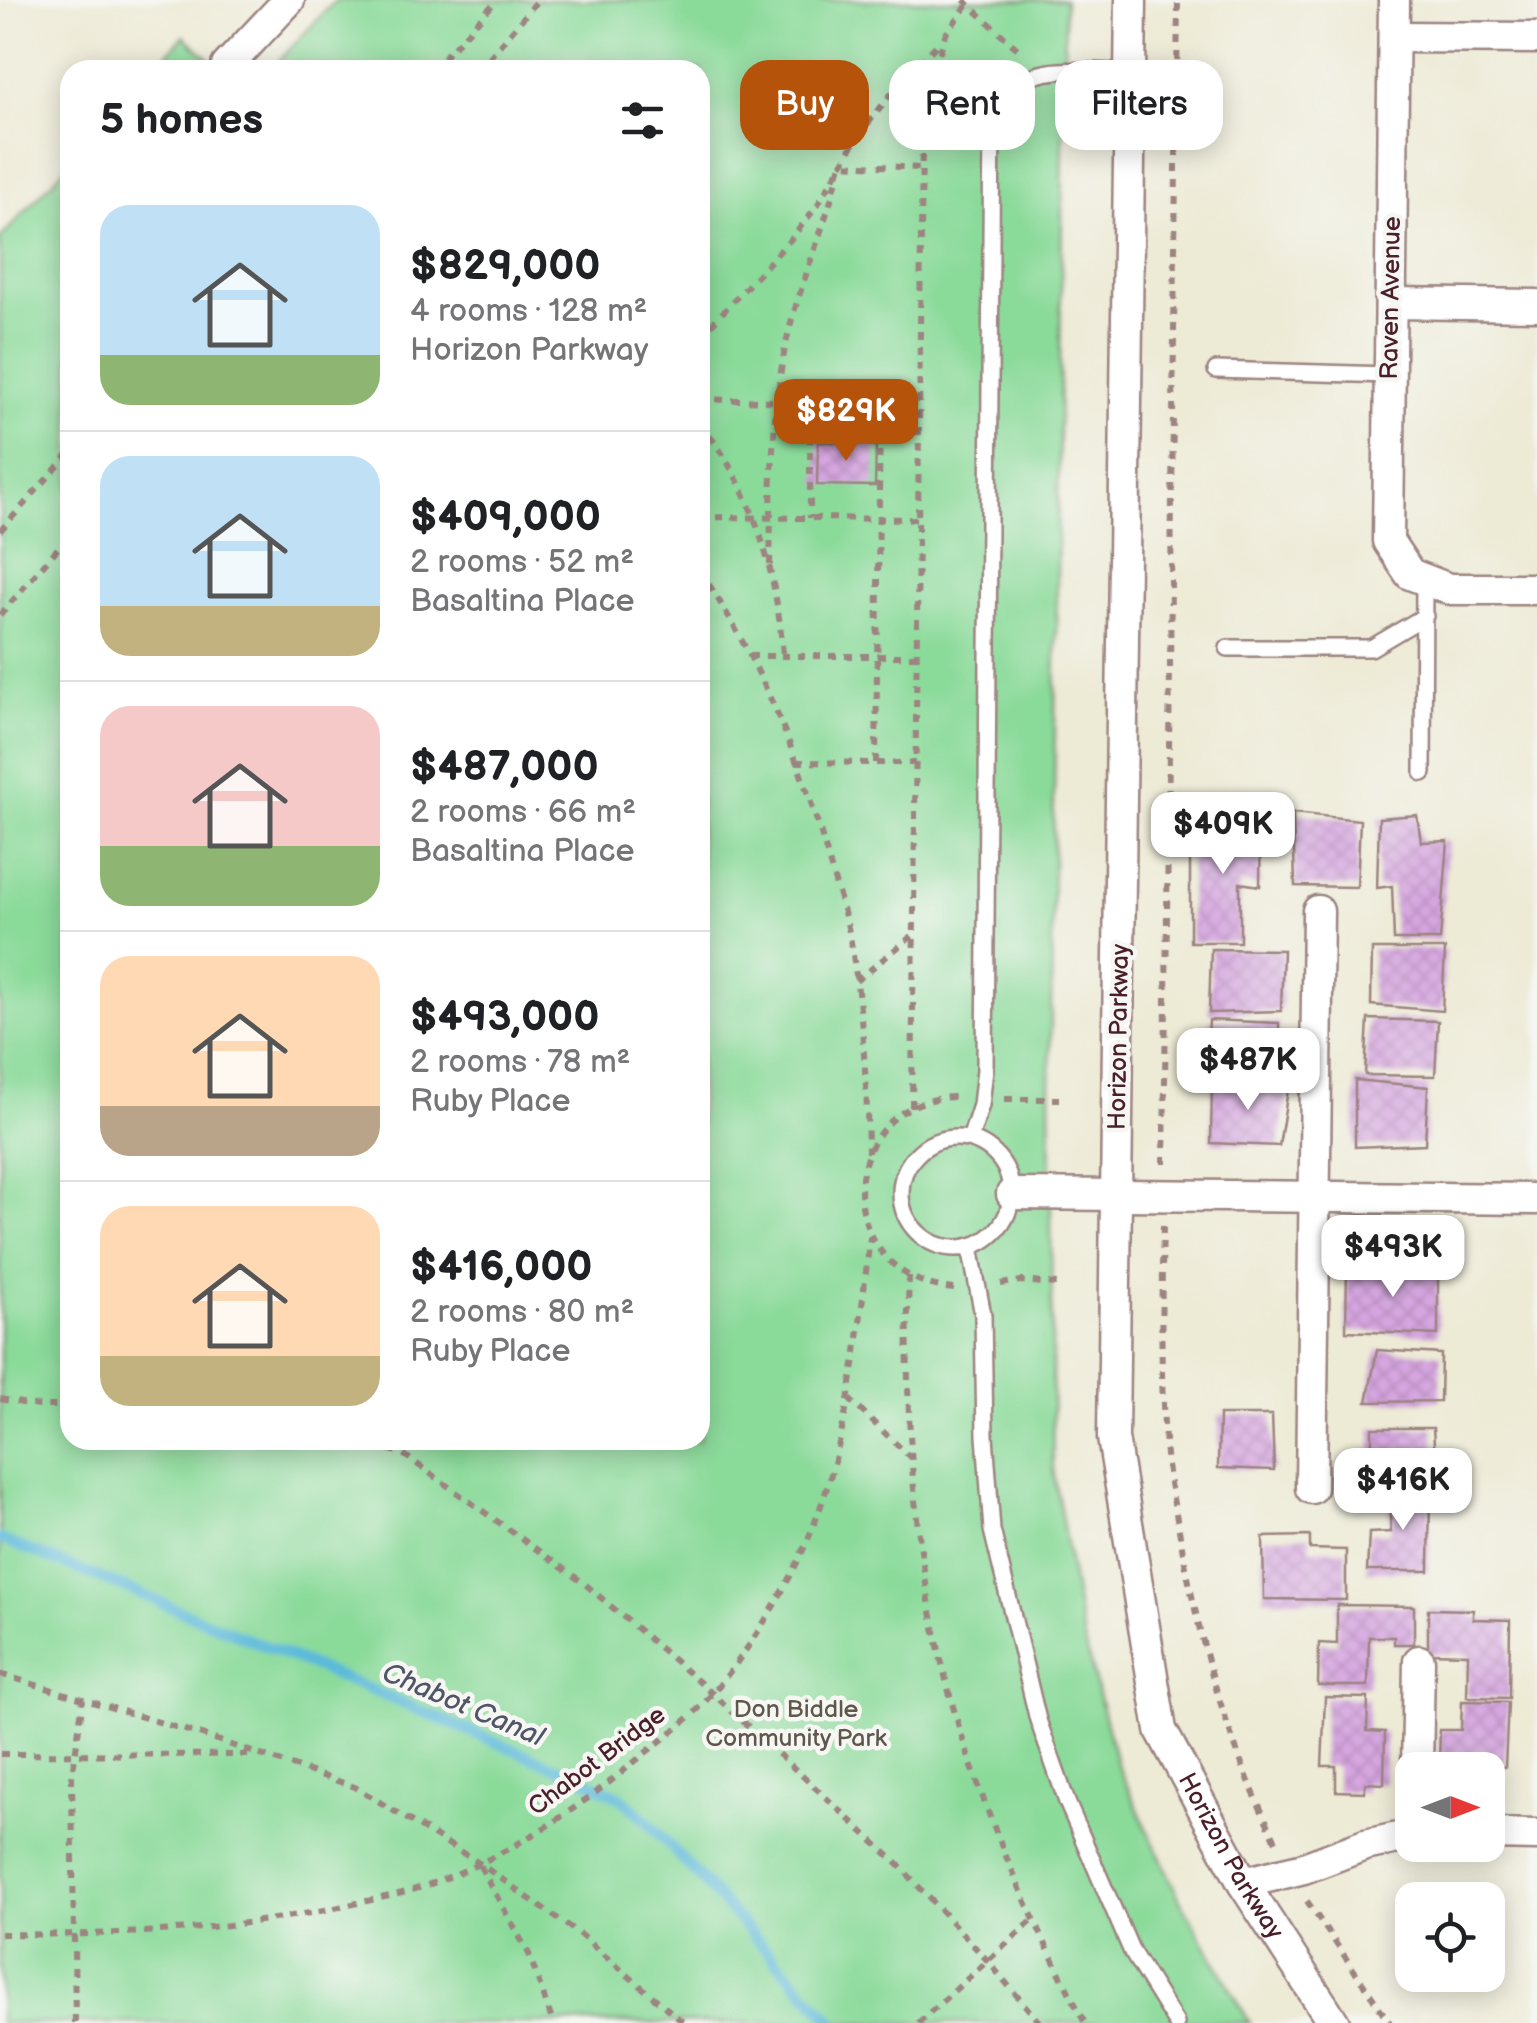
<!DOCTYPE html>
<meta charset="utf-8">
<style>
body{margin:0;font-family:"Balsamiq Sans",sans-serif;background:#f2f2f2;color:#202124;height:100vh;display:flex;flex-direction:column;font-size:38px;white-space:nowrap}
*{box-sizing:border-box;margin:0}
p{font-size:32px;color:#757577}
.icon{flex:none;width:55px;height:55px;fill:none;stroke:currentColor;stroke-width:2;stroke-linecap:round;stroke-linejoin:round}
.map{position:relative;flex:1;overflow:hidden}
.drawer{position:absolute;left:60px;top:60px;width:650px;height:1390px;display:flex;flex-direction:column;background:#fff;border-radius:30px;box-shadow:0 5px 25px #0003}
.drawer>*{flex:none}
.guide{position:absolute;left:740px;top:60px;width:645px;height:90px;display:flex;gap:20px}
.needle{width:65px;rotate:90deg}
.tools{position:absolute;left:1395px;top:1752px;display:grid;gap:20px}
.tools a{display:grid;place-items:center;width:110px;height:110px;border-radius:20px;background:#fff;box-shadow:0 5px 25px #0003;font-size:50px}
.price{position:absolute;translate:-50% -85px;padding:0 22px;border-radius:20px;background:#fff;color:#222;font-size:32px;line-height:65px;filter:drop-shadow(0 2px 5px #0008)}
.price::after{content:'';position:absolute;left:50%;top:60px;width:30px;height:22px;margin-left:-15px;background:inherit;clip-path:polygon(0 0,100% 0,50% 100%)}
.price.current{background:#b45309;color:#fff}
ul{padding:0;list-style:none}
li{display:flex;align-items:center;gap:30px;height:250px;padding:0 40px}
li+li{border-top:2px solid #e0e0e0}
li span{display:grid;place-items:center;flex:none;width:280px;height:200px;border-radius:30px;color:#555}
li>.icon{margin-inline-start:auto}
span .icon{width:120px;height:120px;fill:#fffc;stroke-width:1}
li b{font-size:42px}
h2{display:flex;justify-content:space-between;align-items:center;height:120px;padding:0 40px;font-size:42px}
.pill{padding:0 35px;border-radius:30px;background:#fff;box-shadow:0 5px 25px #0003;font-size:35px;line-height:90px}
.pill.current{background:#b45309;color:#fff}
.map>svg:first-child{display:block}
.green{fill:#8ada9a;stroke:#6a7c62;stroke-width:2.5}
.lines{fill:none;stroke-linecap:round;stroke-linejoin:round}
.stream{stroke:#5cbada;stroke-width:11}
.building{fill:url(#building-cross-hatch)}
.lane-casing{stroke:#9c8480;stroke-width:20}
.street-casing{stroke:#9c8480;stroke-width:35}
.path{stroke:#9c8480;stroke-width:6;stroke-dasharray:8 8;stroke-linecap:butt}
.lane{stroke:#fff;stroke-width:15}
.street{stroke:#fff;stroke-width:30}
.labels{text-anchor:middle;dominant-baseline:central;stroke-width:9;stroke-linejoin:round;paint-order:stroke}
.street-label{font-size:25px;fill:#4a1f2b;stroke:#f6f6f2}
.park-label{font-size:25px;fill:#5d574c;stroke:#f6f6f2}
.water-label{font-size:28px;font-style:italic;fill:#505568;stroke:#f6f6f2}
</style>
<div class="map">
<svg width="1537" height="2023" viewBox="0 0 1537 2023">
<defs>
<pattern id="building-cross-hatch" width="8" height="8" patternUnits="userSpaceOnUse" patternTransform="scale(2.5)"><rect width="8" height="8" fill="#d6a6e0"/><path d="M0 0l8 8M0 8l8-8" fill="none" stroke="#b98ec0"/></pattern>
</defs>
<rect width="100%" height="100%" fill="#f6f6f2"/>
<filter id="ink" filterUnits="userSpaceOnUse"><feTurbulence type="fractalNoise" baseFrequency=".01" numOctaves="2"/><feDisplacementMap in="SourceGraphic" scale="20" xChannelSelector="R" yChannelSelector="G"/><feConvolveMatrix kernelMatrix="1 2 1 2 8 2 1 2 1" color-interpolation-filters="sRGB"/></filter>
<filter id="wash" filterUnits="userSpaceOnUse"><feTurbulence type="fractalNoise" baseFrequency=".0048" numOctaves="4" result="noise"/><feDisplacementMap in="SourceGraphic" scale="40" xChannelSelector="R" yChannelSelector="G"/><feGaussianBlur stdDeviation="2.25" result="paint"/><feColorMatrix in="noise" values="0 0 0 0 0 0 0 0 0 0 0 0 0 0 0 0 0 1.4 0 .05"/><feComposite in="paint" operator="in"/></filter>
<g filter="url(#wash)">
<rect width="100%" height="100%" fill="#edead5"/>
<!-- green -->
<path class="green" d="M336 0H1065L1050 1084 1053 1469 1081 1629 1116 1762 1180 1900 1250 2023H0V239L70 162V1440H700V70H270Z
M184 36 222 70H153Z"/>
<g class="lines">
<!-- stream -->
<path class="stream" d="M0 1539 133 1591 584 1779 620 1797 645 1819 834 2023"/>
</g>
<g id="blocks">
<!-- building -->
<path class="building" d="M818 442 876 443 875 486 817 485Z
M1219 812H1261L1260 886 1240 883V942H1190V842L1218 836Z
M1293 813 1360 820 1357 887 1295 886Z
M1417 815 1421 842 1448 841 1440 940H1394L1392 886 1377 888 1379 818Z
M1211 949 1283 950 1281 1011 1209 1013Z
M1372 949H1445L1442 1011 1371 1005Z
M1368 1019 1438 1021 1435 1076 1365 1075Z
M1209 1020 1279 1023V1075L1207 1072Z
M1355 1080 1428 1087 1425 1144 1355 1147Z
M1212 1083 1289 1084 1279 1146 1211 1143Z
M1347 1266 1438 1267V1335L1346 1331Z
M1377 1350 1441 1354 1440 1401 1367 1402Z
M1219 1415H1272L1274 1470 1218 1468Z
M1372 1428H1433L1436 1474 1372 1476Z
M1388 1485 1430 1486 1429 1571H1367L1369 1533 1391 1532Z
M1310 1536V1549L1346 1550V1600L1264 1599 1263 1537Z
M1337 1605 1414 1606V1644H1394V1637H1369L1368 1686H1318L1319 1643 1337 1644Z
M1428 1609 1473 1610V1619L1510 1620 1509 1698 1467 1697 1468 1654 1428 1653Z
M1325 1697 1368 1698 1367 1731 1385 1732 1384 1784 1365 1783V1792L1336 1791V1766H1322Z
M1462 1701 1508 1702 1505 1767H1496L1495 1789 1488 1788V1770H1468L1469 1765 1439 1764 1440 1730H1461Z"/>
</g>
</g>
<g filter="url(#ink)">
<use href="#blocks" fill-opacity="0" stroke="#9c8480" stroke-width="2.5"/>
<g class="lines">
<defs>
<path id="lane" d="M1216 370 1390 375
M1228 648H1371L1425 616
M1423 773 1424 579
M901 1193a55 55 0 1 1 110 0a55 55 0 1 1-110 0Z
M970 1139 981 1105 985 1069 992 109C1030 57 1073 73 1130 72
M970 1247 983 1315 985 1436 992 1530 1038 1720 1067 1802 1132 1952 1176 2023"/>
<g id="street">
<path id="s1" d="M1131 0 1113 1438 1161 1730 1243 1883 1334 2023"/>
<path d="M1394 0 1388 541 1410 574 1449 589H1537"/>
<path d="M1394 37 1537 38"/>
<path d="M227 66 289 0"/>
<path d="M1391 303 1537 305"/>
<path d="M1012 1194 1537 1199"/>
<path d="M1311 1488 1318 911"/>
<path d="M1417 1770 1419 1661"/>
<path d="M1488 1834 1537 1835"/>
<path d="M1243 1883 1304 1868 1365 1845 1412 1835"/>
</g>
</defs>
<!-- lane casing -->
<use href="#lane" class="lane-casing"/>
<!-- street casing -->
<use href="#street" class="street-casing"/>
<!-- path -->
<path class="path" d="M964 0 1022 53
M432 70 497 0
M479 70 538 0
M700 337 791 239 817 206 859 135 892 93 941 40
M700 399 917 405
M810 403V518
M700 423C754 489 777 573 783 656
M700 517 916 519
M0 531 70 453
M770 565C772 482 770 400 792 319 807 267 828 217 841 164L921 168
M700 571C762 663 804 769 833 876 840 900 849 925 852 949 863 1017 867 1085 868 1153
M0 615 70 534
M749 656H915
M796 762 876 763 880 404
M876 763H915
M856 981 912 936
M1005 1099H1059
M912 1107 922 137 934 72 945 35 971 0
M1164 1164 1178 0
M1163 1226C1161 1302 1160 1378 1166 1455 1168 1480 1175 1505 1179 1530 1198 1638 1227 1743 1276 1841
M909 1276C904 1402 912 1532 940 1655 969 1784 1025 1907 1085 2023
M1001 1284 1021 1281 1057 1284
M954 1289C826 1277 833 1097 958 1097
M848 1398 911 1458
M0 1399 38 1406H70
M358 1440 403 1454 585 1584 712 1693 894 1860 986 1959 1040 2023
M0 1674 205 1736 355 1787 479 1863 578 1933 684 2023
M0 1754 254 1755
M480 1866 529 1954 553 2023
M1307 1901 1390 2023
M0 1934C122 1936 234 1931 353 1904 375 1899 398 1895 419 1888 500 1861 574 1813 639 1758 660 1741 684 1724 703 1704 744 1659 779 1602 805 1546 848 1450 858 1340 870 1237
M75 2023 72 1778 83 1699
M918 2023 1032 1921"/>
<!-- lane -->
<use href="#lane" class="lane"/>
<!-- street -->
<use href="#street" class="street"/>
</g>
</g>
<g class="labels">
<!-- street labels -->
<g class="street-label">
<text transform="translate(1391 298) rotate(-89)">Raven Avenue</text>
<text transform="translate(1119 1037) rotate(-89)">Horizon Parkway</text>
<text transform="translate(597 1761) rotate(-37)">Chabot Bridge</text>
<text stroke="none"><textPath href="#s1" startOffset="1878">Horizon Parkway</textPath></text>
</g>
<!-- park labels -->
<g class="park-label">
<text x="796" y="1709">Don Biddle<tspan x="796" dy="29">Community Park</tspan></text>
</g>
<!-- water labels -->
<g class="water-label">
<text transform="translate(463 1705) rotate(23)">Chabot Canal</text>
</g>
</g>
</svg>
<div class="tools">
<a><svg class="needle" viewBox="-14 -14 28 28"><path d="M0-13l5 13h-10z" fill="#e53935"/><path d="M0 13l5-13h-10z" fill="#757577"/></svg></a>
<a><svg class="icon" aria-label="locate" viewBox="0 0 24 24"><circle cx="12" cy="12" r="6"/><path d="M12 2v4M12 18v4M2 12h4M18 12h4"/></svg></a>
</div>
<b class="price current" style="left:846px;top:464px">$829K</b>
<b class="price" style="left:1223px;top:877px">$409K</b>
<b class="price" style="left:1248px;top:1113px">$487K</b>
<b class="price" style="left:1393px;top:1300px">$493K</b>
<b class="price" style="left:1403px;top:1533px">$416K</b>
<div class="guide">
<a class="pill current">Buy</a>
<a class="pill">Rent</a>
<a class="pill">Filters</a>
</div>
<section class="drawer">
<h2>5 homes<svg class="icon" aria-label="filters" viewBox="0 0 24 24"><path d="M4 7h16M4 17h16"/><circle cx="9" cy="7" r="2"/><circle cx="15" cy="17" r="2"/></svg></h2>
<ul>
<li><span style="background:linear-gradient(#bfe0f5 75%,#8fb573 0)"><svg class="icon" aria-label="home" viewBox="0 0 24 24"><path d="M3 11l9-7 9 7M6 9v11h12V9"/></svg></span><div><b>$829,000</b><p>4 rooms · 128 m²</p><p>Horizon Parkway</p></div></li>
<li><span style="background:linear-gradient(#bfe0f5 75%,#c2b280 0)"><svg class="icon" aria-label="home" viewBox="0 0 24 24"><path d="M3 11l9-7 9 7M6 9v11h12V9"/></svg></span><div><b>$409,000</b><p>2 rooms · 52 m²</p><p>Basaltina Place</p></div></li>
<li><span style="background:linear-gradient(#f6c9c9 70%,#8fb573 0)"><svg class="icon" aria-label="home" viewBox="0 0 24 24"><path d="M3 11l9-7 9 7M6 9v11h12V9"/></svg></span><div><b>$487,000</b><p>2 rooms · 66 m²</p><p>Basaltina Place</p></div></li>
<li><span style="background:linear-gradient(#ffd9b3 75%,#b9a48a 0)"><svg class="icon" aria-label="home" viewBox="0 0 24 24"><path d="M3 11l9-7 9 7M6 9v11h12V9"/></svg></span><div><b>$493,000</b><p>2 rooms · 78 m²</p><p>Ruby Place</p></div></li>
<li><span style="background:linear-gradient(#ffd9b3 75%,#c2b280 0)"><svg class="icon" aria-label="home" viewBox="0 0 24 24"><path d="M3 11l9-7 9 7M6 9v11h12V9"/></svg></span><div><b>$416,000</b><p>2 rooms · 80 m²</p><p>Ruby Place</p></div></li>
</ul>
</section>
</div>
